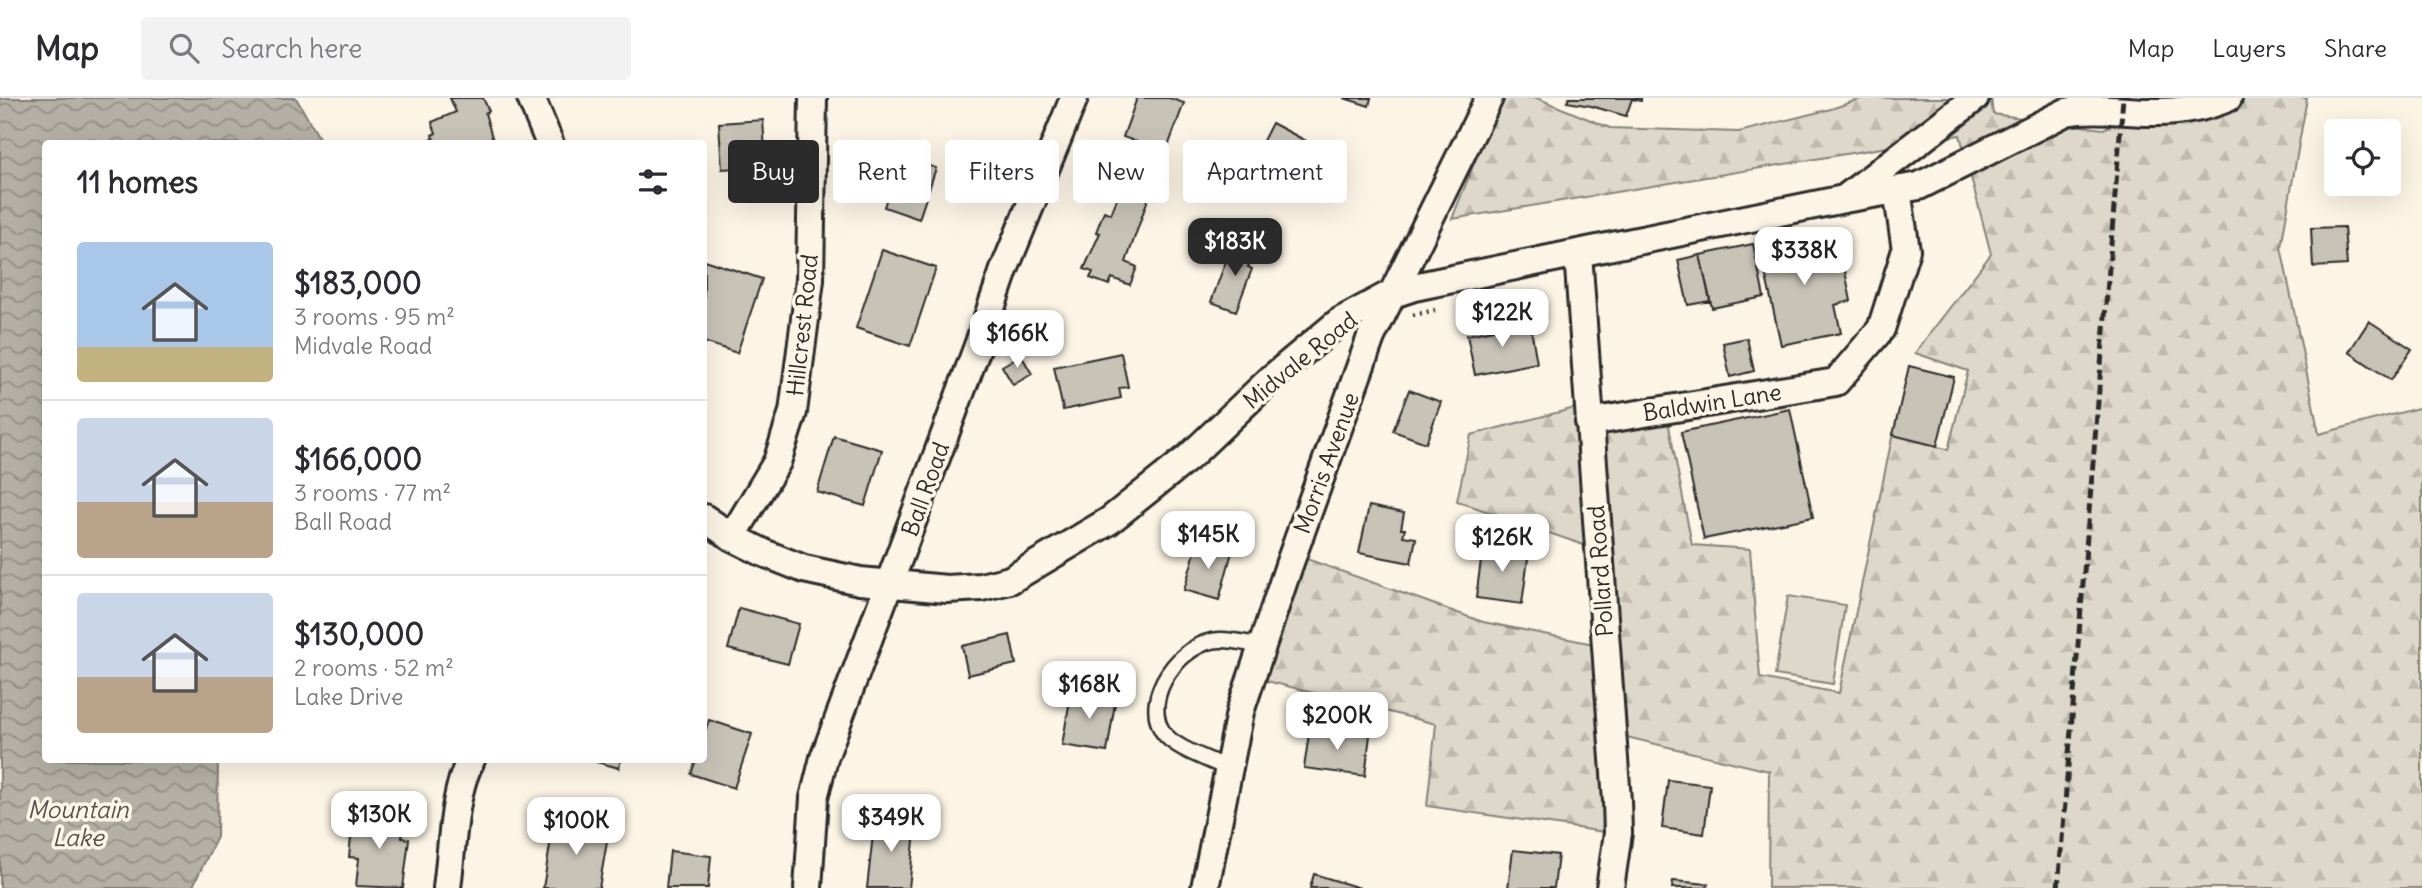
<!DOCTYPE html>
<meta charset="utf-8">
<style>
body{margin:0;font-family:Delius,sans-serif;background:#f2f2f3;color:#2b2b33;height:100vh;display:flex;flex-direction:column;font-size:26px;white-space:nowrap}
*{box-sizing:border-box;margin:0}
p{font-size:23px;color:#7c7c81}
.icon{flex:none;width:38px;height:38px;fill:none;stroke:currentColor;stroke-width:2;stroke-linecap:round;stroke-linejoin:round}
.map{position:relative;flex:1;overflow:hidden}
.panel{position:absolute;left:42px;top:42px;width:665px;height:623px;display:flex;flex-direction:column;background:#fff;border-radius:7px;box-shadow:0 7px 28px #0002}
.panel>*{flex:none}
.hud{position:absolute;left:728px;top:42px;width:665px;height:63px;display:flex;gap:14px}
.controls{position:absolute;left:2324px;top:21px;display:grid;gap:14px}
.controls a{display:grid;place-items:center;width:77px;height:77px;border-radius:7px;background:#fff;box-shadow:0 7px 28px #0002;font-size:35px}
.price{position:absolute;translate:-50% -60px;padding:0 16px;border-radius:14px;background:#fff;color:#222;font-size:23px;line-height:46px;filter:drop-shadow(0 2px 4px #0008)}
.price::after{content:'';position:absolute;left:50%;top:42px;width:21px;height:16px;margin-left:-10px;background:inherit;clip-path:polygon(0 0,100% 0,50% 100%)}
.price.on{background:#2b2b2b;color:#fff}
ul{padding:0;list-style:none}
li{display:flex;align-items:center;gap:21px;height:175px;padding:0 35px}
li+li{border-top:2px solid #e1e1e2}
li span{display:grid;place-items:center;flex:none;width:196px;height:140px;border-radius:7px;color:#555}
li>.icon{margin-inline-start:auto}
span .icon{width:84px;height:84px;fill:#fffc;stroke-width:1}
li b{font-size:30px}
h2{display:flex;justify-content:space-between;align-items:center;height:84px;padding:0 35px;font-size:30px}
.pill{padding:0 24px;border-radius:7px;background:#fff;box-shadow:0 7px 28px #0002;font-size:24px;line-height:63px}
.pill.on{background:#2b2b2b;color:#fff}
header{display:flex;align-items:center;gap:42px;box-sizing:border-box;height:98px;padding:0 35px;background:#fff;border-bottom:2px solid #e1e1e2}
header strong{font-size:33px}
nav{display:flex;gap:38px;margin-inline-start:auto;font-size:24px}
.search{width:490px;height:63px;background:#f2f2f3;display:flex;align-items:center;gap:18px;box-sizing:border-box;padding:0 24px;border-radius:7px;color:#7c7c81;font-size:26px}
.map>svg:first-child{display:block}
.forest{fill:url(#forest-firs);stroke:#84827a;stroke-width:2}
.park{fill:#ded8ca;stroke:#84827a;stroke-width:2}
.water{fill:url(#water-waves);stroke:#7d7b74;stroke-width:2}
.building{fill:#c8c3b7;stroke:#2b2b2b;stroke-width:2}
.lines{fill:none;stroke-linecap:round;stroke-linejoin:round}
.service-casing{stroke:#2b2b2b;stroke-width:19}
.minor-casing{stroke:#2b2b2b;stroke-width:32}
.path{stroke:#2b2b2b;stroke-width:4.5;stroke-dasharray:2 5;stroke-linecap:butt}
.service{stroke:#fcf5e5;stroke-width:14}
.minor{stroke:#fcf5e5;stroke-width:26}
.rail{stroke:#2b2b2b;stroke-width:5;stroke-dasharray:10 5;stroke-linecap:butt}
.labels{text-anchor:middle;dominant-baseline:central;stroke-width:7;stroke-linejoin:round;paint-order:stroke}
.street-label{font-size:23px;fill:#2b2b2b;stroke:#fcf5e5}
.water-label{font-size:24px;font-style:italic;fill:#545350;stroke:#fcf5e5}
</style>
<header>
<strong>Map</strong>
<div class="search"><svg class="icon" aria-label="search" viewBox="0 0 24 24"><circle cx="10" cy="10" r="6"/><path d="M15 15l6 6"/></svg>Search here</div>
<nav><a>Map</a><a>Layers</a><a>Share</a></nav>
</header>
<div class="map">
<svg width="2422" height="790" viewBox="0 0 2422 790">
<defs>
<pattern id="forest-firs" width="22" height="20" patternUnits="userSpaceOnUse" patternTransform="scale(1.75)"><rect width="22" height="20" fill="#ded8ca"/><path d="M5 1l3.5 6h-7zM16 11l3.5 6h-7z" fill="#bfbaae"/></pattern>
<pattern id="water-waves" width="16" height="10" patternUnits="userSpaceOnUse" patternTransform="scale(1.75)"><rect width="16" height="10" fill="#b4b0a5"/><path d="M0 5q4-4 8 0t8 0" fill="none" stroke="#938f87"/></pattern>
</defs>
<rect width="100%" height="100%" fill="#fcf5e5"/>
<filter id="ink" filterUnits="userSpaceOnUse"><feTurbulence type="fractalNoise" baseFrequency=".0143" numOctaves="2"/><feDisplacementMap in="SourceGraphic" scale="14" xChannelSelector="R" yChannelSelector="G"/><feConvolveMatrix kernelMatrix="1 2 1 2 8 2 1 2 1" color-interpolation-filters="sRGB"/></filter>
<g filter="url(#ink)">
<!-- forest -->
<path class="forest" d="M1500 0H1537L1610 30 1739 34 1831 11 1863 0H1991L1993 16 2103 31 2180 0H2307L2281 149 2319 336 2422 309V790H1768L1769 673 1614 636 1618 736 1427 708 1436 626 1255 580 1293 456 1483 524 1609 549 1601 453 1457 403 1471 337 1594 305 1596 332 1668 323 1692 447 1750 451 1760 580 1839 595 1893 335 1948 352 1968 273 1915 255 1991 156 1960 37 1452 121Z"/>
<!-- park -->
<path class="park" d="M1788 498 1845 507 1833 586 1775 577Z"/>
<!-- water -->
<path class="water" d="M0 0H296L322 45 46 46V662H218L217 739 192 790H0Z"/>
<!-- building -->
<path class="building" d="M450 0H483L489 13 485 15 494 46H432L430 42 434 41 432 37 436 35 432 24 456 14Z
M1137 0H1169L1184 5 1166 54 1123 39Z
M1344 0H1371L1369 8Z
M1569 0H1641V3L1632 1 1626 18 1591 8 1567 4Z
M763 22 766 68 722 71 719 25Z
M1272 25 1323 52 1301 94 1250 68Z
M901 58 936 70 919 121 884 109Z
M1122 88 1149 98 1126 164 1137 169 1130 187 1112 180 1109 187 1090 180 1093 174 1084 171 1100 135 1096 134 1104 113 1111 116Z
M2344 129 2347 167 2313 169 2311 130Z
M1820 133 1826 161 1842 158 1851 203 1835 207 1841 235 1781 247 1759 146Z
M1238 146 1260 154 1256 164 1251 162 1248 169 1252 171 1236 213 1211 204 1227 160 1232 162Z
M1753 146 1764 199 1712 210 1700 157Z
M882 152 936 170 910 248 856 230Z
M1700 157 1710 203 1688 207 1678 162Z
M704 162 762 181 737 255 704 244Z
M2369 223 2412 251 2391 282 2349 254Z
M1530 225 1537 265 1475 277 1467 237Z
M1747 240 1754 273 1730 279 1723 245Z
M1121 255 1128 289 1119 290 1121 300 1063 312 1054 269Z
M1021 257 1032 276 1013 287 1002 268Z
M1909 268 1954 279 1937 348 1893 337Z
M1409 292 1441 304 1426 345 1393 333Z
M1790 311 1813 419 1704 441 1681 334Z
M834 338 882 352 865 408 817 394Z
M1369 408 1404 415 1401 431H1405L1403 438 1416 440 1411 465 1359 455Z
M1198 444 1232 454 1219 502 1184 492Z
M1483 447 1529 453 1522 506 1476 500Z
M739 510 799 526 788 566 728 551Z
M1010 537 1016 566 968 577 962 548Z
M1072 591 1116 599 1107 654 1062 647Z
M709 622 752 636 734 690 691 676 696 662H704V637Z
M1310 629 1370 637 1365 678 1304 670Z
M589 662H621L619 670Z
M1668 682 1710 687 1704 736 1662 730Z
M364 716 404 719 402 740 409 741 403 790 356 788 359 760 349 759 353 719 363 720Z
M875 719 916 724 909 790H867Z
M554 723 609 732 599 790H543Z
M1513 752 1558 757 1554 790H1508Z
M670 753 711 758 708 790H666Z
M1314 776 1360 790H1310Z
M1673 783 1708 786 1707 790H1672Z"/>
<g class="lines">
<defs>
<path id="service" d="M1229 671C1211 662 1173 650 1163 634 1140 599 1181 544 1219 542 1232 541 1248 546 1262 548"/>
<path id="minor" d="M531 0 550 46
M1848 98 1975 0
M1578 155 1617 703 1618 735 1610 790
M1589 324 1836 284 1881 231 1906 152 1897 92
M704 420 732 439 764 455 804 471 860 483 947 491 981 489 1010 482 1109 423 1188 360 1272 280 1339 224 1387 198 1414 189 1578 155 1844 101 1919 88 2066 14C2097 8 2127 15 2158 14 2182 14 2206 9 2228 0
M732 439 777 364 793 314 810 182 813 0
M447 790C452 753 453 693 471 662
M808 790 814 700 824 660 979 245 1004 172 1074 0
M1205 790 1240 614 1289 467 1371 239 1489 0"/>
</defs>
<!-- service casing -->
<use href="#service" class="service-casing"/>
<!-- minor casing -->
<use href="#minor" class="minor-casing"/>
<!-- path -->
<path class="path" d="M1413 217 1435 212"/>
<!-- service -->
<use href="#service" class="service"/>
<!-- minor -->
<use href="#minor" class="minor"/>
<!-- rail -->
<path class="rail" d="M2058 790 2123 0"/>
</g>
</g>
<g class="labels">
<!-- street labels -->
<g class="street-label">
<text transform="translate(802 227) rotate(-84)">Hillcrest Road</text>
<text transform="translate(1300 262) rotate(-39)">Midvale Road</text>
<text transform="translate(1712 304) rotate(-9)">Baldwin Lane</text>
<text transform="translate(1326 365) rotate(-70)">Morris Avenue</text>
<text transform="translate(925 391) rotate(-70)">Ball Road</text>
<text transform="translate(1600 473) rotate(-94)">Pollard Road</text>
</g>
<!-- water labels -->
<g class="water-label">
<text x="78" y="711">Mountain<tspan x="78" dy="28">Lake</tspan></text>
</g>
</g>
</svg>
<div class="controls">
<a><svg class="icon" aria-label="locate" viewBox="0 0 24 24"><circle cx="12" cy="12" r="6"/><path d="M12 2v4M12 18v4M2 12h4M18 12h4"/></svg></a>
</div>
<b class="price on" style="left:1235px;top:180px">$183K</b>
<b class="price" style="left:1804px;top:189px">$338K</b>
<b class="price" style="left:1502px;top:251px">$122K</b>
<b class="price" style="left:1017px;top:272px">$166K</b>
<b class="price" style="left:1208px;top:473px">$145K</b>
<b class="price" style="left:1502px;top:476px">$126K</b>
<b class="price" style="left:1089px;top:623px">$168K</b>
<b class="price" style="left:1337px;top:654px">$200K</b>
<b class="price" style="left:379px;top:753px">$130K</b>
<b class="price" style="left:891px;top:756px">$349K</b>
<b class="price" style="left:576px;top:759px">$100K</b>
<div class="hud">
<a class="pill on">Buy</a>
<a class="pill">Rent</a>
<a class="pill">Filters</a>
<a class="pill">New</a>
<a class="pill">Apartment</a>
</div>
<section class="panel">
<h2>11 homes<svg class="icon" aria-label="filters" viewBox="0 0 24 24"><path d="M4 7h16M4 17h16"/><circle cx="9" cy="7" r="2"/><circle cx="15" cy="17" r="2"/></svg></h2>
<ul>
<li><span style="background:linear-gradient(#a9c7e8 75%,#c2b280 0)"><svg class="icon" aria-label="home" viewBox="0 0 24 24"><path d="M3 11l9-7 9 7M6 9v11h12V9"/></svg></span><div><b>$183,000</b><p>3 rooms · 95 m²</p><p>Midvale Road</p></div></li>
<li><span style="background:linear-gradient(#c9d6e8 60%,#b9a48a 0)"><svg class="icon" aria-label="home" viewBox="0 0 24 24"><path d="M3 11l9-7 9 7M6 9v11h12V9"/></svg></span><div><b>$166,000</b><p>3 rooms · 77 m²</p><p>Ball Road</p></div></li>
<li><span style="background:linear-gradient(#c9d6e8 60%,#b9a48a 0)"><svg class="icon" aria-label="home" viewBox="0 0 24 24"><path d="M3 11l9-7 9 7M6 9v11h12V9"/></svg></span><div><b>$130,000</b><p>2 rooms · 52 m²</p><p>Lake Drive</p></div></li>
</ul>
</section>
</div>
